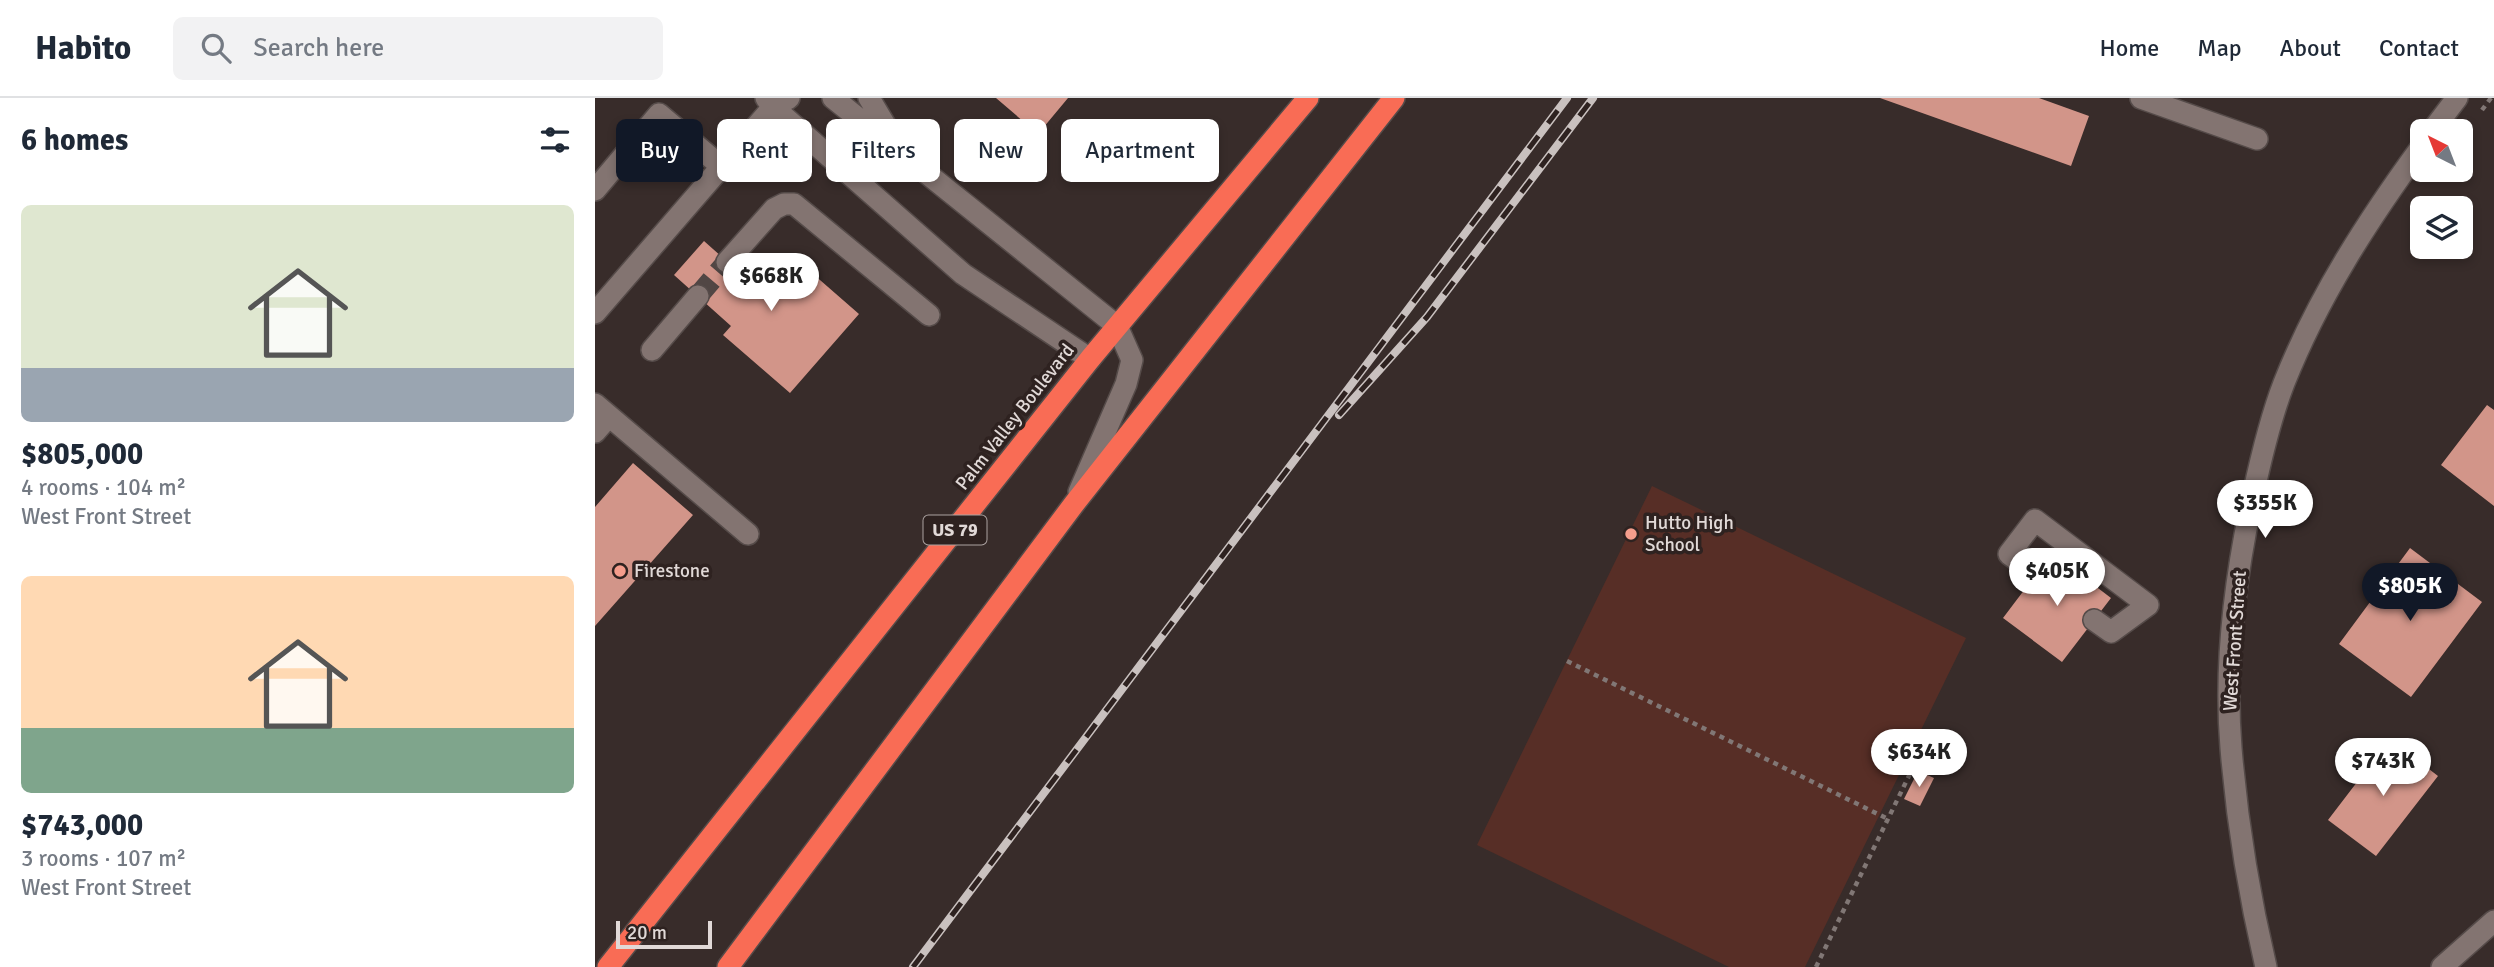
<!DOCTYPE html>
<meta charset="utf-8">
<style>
body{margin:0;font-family:Signika,sans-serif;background:#f2f2f3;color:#1f2937;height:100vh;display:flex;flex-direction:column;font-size:26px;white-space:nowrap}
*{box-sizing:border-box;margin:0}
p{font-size:23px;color:#747a83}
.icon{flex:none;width:38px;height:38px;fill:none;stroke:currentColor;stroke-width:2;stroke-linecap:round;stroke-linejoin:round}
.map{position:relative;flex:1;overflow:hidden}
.side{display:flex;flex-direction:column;background:#fff;width:595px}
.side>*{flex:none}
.hud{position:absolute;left:21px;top:21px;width:665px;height:63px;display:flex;gap:14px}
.needle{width:46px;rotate:318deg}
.buttons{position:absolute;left:1815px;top:21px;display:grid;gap:14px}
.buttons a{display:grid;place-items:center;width:63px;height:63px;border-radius:10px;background:#fff;box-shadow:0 4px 10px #0003;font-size:35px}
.scale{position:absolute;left:21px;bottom:18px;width:96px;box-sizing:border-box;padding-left:7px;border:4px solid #e1d9d7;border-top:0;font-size:19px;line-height:24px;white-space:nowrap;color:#e1d9d7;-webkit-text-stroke:5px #2e2220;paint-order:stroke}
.price{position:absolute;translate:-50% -60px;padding:0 16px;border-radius:24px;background:#fff;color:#222;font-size:23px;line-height:46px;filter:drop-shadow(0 2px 4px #0008)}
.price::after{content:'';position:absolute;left:50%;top:42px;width:21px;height:16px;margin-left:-10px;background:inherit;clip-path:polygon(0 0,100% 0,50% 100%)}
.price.on{background:#111827;color:#fff}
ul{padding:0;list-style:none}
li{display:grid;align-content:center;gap:14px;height:371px;padding:0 21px}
li span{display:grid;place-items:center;height:217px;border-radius:10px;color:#555}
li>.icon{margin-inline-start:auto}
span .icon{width:126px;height:126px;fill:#fffc;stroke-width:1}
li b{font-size:30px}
h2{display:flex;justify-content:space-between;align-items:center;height:84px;padding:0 21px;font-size:30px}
.chip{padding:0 24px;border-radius:10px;background:#fff;box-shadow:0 4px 10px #0003;font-size:24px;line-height:63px}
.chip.on{background:#111827;color:#fff}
header{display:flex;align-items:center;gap:42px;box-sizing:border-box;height:98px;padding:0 35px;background:#fff;border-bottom:2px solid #e0e1e3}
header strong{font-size:33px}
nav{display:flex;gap:38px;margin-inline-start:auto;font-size:24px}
.search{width:490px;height:63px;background:#f2f2f3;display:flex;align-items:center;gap:18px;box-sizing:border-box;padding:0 24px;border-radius:10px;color:#747a83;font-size:26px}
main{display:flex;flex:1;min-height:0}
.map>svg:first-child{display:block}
.green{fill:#572e26}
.building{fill:#d29589}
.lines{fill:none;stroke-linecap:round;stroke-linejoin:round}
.minor-tunnel{stroke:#514644;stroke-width:21;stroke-dasharray:21 10;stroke-linecap:butt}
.minor-casing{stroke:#554b49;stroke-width:24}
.highway-casing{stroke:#554b49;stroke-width:24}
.path{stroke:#817775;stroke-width:4.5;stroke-dasharray:5 5;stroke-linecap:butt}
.minor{stroke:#837471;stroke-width:21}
.highway{stroke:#f96c55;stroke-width:21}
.rail-casing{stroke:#c9c1bf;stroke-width:8}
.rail{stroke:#2e2220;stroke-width:5;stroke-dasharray:16;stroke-linecap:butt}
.poi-dot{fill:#f49d8c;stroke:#2e2220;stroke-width:2.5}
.labels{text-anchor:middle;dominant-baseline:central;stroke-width:7;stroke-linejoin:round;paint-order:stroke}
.shield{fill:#2e2220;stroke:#aba2a0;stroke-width:2}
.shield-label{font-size:18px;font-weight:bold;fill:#e1d9d7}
.street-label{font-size:19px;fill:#e1d9d7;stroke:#2e2220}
.poi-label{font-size:19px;fill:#e1d9d7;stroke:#2e2220;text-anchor:start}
</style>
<header>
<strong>Habito</strong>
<div class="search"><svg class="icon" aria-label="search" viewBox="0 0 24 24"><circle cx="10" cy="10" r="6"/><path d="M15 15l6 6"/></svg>Search here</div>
<nav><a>Home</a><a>Map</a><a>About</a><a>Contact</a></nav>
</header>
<main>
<section class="side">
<h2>6 homes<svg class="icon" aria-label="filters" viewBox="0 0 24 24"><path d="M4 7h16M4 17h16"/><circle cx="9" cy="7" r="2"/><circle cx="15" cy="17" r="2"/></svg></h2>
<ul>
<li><span style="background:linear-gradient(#dfe7d0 75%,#9aa5b1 0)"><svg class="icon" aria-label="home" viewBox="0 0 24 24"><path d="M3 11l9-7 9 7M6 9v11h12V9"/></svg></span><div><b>$805,000</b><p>4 rooms · 104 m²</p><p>West Front Street</p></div></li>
<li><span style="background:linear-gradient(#ffd9b3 70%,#7fa58c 0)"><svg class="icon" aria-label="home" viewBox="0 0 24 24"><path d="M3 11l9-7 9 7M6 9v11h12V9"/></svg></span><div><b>$743,000</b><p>3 rooms · 107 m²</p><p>West Front Street</p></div></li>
</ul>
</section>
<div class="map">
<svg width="1899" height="869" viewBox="0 0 1899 869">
<rect width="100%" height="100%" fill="#382c2a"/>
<!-- green -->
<path class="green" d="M1057 388 1371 540 1210 869H1134L882 747Z"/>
<!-- building -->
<path class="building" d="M401 0H473L443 36Z
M1285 0H1444L1494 18 1476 68Z
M109 143 163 191 194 155 264 216 195 295 128 237 136 228 79 177Z
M1892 307 1899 312V408L1846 367Z
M38 365 98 417 0 528V409Z
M1815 450 1887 504 1816 599 1744 546Z
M1457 455 1516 500 1467 564 1408 520Z
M1795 641 1843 678 1781 758 1733 722Z
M1323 673 1339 680 1325 708 1309 701Z"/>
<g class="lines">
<!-- minor-tunnel -->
<path class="minor-tunnel" d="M103 198 132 164"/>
<defs>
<path id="minor" d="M171 0 178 9 368 176 495 261
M238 0 522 228 537 262 531 286 484 394
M274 0 299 42
M1546 0 1662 41
M1837 33 1862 0
M0 92 64 16 127 69
M132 164 179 111 189 106H199L334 217
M0 215 178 9 194 0
M57 252 103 198
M0 306 153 436
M0 334 14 318
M1441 476 1414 456 1440 422 1553 507 1516 534 1499 522
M1671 869C1654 797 1642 723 1636 650 1629 566 1640 479 1658 397 1666 360 1675 321 1689 285 1723 199 1773 122 1827 48
M1847 869 1899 823"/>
<path id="highway" d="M13 869 495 261 713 0
M133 869 479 406 799 0"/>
</defs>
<!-- minor casing -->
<use href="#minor" class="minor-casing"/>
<!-- highway casing -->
<use href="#highway" class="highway-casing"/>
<!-- path -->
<path class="path" d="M1887 12 1896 0
M972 563 1293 721
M1221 869 1327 651"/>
<!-- minor -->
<use href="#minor" class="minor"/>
<!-- highway -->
<use href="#highway" class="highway"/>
<defs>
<path id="rail" d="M744 317 832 219 998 0
M318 869 972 0"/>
</defs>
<!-- rail casing -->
<use href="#rail" class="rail-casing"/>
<!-- rail -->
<use href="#rail" class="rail"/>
</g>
<!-- markers -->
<g class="poi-dot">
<circle cx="1036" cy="436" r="7"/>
<circle cx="25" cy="473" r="7"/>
</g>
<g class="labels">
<!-- shield labels -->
<rect class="shield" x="328.5" y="417.5" width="63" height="29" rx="5"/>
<g class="shield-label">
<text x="360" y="432">US 79</text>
</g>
<!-- street labels -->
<g class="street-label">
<text transform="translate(420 319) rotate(-52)">Palm Valley Boulevard</text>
<text transform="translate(1640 543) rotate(-86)">West Front Street</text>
</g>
<!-- poi labels -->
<g class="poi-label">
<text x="1050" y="425">Hutto High<tspan x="1050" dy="22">School</tspan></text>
<text x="39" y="473">Firestone</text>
</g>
</g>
</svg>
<div class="buttons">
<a><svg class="needle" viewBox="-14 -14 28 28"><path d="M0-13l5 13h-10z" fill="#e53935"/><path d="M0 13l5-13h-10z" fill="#747a83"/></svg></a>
<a><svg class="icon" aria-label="layers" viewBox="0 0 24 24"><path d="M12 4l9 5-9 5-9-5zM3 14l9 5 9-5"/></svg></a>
</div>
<div class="scale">20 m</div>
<b class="price" style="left:176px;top:215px">$668K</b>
<b class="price" style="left:1670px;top:442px">$355K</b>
<b class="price" style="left:1462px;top:510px">$405K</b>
<b class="price on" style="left:1815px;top:525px">$805K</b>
<b class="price" style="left:1324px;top:691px">$634K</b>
<b class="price" style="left:1788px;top:700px">$743K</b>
<div class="hud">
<a class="chip on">Buy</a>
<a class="chip">Rent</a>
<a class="chip">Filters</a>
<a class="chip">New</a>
<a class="chip">Apartment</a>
</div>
</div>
</main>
